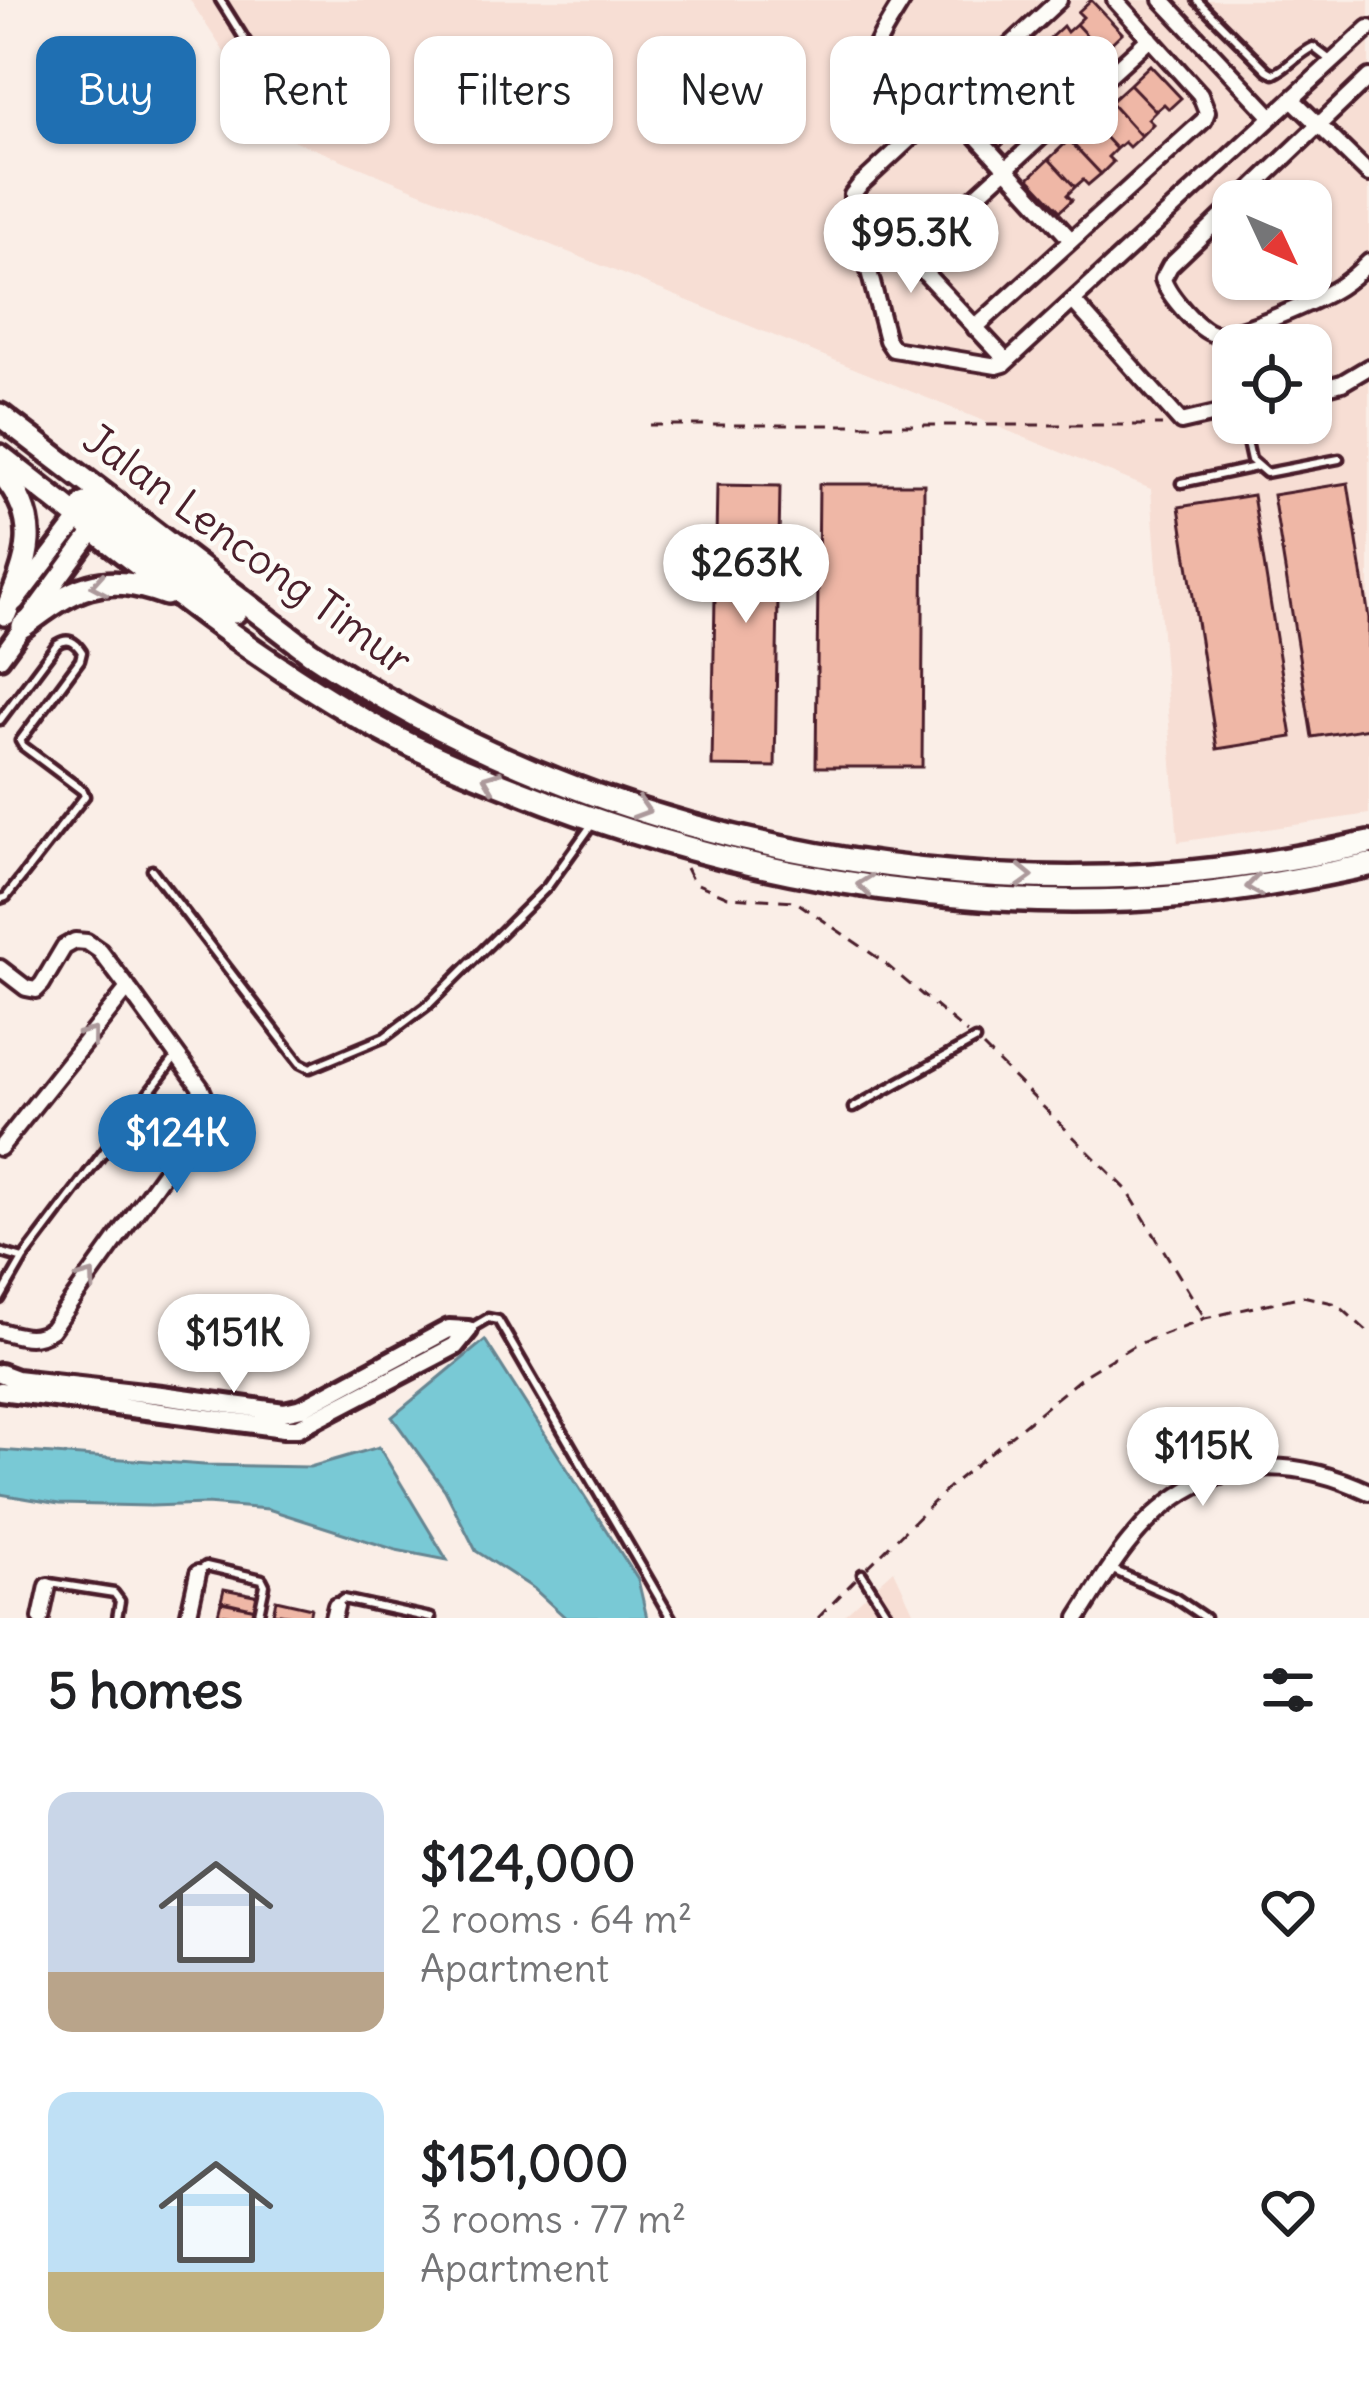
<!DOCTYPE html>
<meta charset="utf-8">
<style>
body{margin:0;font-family:Delius,sans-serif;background:#f2f2f2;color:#202124;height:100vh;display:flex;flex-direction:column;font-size:45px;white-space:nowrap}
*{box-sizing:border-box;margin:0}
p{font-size:39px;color:#757577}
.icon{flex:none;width:66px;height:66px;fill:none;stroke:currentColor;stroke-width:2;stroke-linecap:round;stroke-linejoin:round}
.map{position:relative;height:1618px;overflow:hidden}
.drawer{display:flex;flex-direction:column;background:#fff;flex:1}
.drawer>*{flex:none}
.guide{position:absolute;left:36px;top:36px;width:1299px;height:108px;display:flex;gap:24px}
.needle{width:78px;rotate:134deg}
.tools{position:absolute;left:1212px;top:180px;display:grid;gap:24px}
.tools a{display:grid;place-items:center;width:120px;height:120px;border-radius:24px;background:#fff;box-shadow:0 3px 9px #0004;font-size:60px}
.price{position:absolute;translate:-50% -102px;padding:0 27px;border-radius:42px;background:#fff;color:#222;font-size:39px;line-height:78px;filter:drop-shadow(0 3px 6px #0008)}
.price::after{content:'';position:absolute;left:50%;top:72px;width:36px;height:27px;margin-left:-18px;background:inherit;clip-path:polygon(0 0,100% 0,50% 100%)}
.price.active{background:#1f6fb2;color:#fff}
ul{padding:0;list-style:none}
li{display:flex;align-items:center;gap:36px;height:300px;padding:0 48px}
li span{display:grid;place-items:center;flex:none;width:336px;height:240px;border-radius:24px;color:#555}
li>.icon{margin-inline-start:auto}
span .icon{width:144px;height:144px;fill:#fffc;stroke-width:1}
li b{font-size:51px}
h2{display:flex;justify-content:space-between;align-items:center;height:144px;padding:0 48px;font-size:51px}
.pill{padding:0 42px;border-radius:24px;background:#fff;box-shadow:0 3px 9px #0004;font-size:42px;line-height:108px}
.pill.active{background:#1f6fb2;color:#fff}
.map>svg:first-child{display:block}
.built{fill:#f7ded4;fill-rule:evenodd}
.water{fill:#79c9d5;stroke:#668591;stroke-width:3}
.building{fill:#efb7a6;stroke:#4a1f2b;stroke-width:3}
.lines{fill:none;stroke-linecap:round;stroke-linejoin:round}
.service-casing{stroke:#4a1f2b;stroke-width:15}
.minor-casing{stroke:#4a1f2b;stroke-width:22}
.tertiary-casing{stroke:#4a1f2b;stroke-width:26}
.trunk-casing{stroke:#4a1f2b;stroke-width:30}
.path{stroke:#4a1f2b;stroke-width:3;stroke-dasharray:12 9;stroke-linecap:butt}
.service{stroke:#fdfcf7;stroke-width:6}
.minor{stroke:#fdfcf7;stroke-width:14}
.tertiary{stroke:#fdfcf7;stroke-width:16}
.trunk{stroke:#fdfcf7;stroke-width:21}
.oneway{stroke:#ac999b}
.labels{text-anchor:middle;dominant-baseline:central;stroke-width:9;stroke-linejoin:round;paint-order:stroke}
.street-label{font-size:42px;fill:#4a1f2b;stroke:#fdfcf7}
</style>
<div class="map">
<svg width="1369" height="1618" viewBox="0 0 1369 1618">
<rect width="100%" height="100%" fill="#faeee7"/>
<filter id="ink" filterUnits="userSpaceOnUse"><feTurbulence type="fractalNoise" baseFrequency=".00833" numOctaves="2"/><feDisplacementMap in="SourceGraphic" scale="24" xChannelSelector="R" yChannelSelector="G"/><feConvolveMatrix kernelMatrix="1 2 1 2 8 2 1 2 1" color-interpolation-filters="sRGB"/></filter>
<g filter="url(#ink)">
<!-- built -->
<path class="built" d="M190 0H1369V814L1178 842 1151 489 278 134ZM1233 201H1311V279H1233ZM1233 345H1311V423H1233Z
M894 1570 916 1618H841Z"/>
<!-- water -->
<path class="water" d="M485 1340 638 1580 647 1618H566L533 1588 476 1551 445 1490 392 1417Z
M379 1447 447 1560 396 1550 268 1509 206 1504 151 1506 59 1504 0 1494V1450L204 1465 310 1467Z"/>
<!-- building -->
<path class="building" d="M1091 0 1122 33 1102 52 1076 24 1083 17 1078 12Z
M1076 24 1102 52 1081 71 1050 38 1063 26 1067 32Z
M1050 38 1081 71 1061 90 1035 62 1043 55 1038 50Z
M1035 62 1061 90 1041 109 1010 75 1022 64 1027 69Z
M1150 65 1181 98 1169 109 1164 104 1156 111 1130 84Z
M1010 75 1041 109 1021 128 995 100 1002 93 997 87Z
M1130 84 1156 111 1148 119 1153 124 1141 136 1110 102Z
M995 100 1021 128 1000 147 969 113 982 102 987 108Z
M1110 102 1141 136 1129 147 1124 142 1116 149 1090 121Z
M1090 121 1116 149 1108 157 1113 162 1101 174 1069 140Z
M1069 140 1101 174 1088 185 1083 180 1075 187 1049 159Z
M1049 159 1075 187 1067 195 1072 200 1060 211 1029 178Z
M1348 483 1369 618V728L1312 737 1273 495Z
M819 484H924L922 767H816Z
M717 485 780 486 775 767 712 766Z
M1253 495 1292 737 1217 749 1179 507Z
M224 1589 259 1596 256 1609 221 1601Z
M276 1600 311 1608 309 1618 273 1613Z
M221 1602 256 1609 254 1618 218 1614Z"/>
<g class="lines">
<defs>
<path id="service" d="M220 0 274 86
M1197 0 1267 70 1274 74C1289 67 1298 54 1313 47L1330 60
M1243 423 1251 460 1266 473 1339 459
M1181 483 1256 467
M0 720 57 644C68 637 75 641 82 652L80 660 20 741 23 746 83 791 85 796 6 897 0 899
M152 870 300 1063 310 1068 385 1037 429 1004 547 887 593 823
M853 1108 975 1040
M0 1252 23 1259
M0 1299 23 1259 175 1058
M471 1328 488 1318 498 1320 671 1618
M200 1570 206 1566 262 1579 265 1585 258 1618
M1113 1570 1174 1597 1205 1618
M862 1574 890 1618
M50 1583 114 1593 120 1601 117 1618
M338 1603 343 1599 431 1618"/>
<path id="minor" d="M903 0C892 19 863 58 871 80 878 100 902 117 916 132
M1059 0 859 186 852 195V206L887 340 893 349 997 366 1004 364 1369 28
M1162 0 1272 117
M1292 99 1369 174
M947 104 1071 240
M852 195 1007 361
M1239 201 1369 77
M1233 206 1170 266 1163 279C1168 295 1198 330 1214 334 1232 339 1322 298 1339 287 1350 280 1360 271 1369 262
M909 257 1150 38
M1074 302 1181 422 1233 410
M975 328 1204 120 1207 112 1200 94 1115 0
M1311 391 1342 383 1369 367
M0 968 26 988 36 990 42 984 64 947 75 941 87 942 100 951 128 988 201 1088 207 1102 205 1116 51 1330C33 1342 20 1336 0 1331
M0 1148 128 988
M41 1618 48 1586
M188 1618 198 1573
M333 1618 336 1606
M1078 1618C1095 1592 1110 1565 1130 1541 1196 1460 1277 1449 1369 1492"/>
<path id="tertiary" d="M15 602 83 513
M0 658 99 523
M0 1373 16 1379 161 1395 284 1412 302 1408 449 1329 468 1330
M0 1391 284 1428H298L455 1346 468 1330"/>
<path id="trunk" d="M0 415 310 652C542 807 827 884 1106 877 1195 875 1283 862 1369 843
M0 456C124 552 244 655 383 731 436 760 493 781 549 803 733 872 930 908 1127 900 1208 897 1289 882 1369 865
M0 471C44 522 29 558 5 614
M85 504 235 612
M23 626C73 588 102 570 166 594"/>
</defs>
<!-- service casing -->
<use href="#service" class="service-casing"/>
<!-- minor casing -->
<use href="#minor" class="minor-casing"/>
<!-- tertiary casing -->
<use href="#tertiary" class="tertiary-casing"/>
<!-- trunk casing -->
<use href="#trunk" class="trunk-casing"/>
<!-- path -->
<path class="path" d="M650 425H1162
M686 868 693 882 728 897 795 901 881 960 967 1033
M983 1047 1127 1190 1205 1318
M867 1568 951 1485 1086 1374 1133 1346 1205 1318 1303 1296 1337 1304 1369 1333
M818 1618 856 1579"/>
<!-- service -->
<use href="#service" class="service"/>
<!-- minor -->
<use href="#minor" class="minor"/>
<!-- tertiary -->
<use href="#tertiary" class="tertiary"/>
<!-- trunk -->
<use href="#trunk" class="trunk"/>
</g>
<!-- one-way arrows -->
<defs><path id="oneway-chevron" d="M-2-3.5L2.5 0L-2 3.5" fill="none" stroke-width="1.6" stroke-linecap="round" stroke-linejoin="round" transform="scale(3)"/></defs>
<g class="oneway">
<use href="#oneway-chevron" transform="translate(99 585) rotate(170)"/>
<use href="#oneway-chevron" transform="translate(491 780) rotate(-159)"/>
<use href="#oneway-chevron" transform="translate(642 809) rotate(17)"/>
<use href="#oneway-chevron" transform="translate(1025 876) rotate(2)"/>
<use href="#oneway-chevron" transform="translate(865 885) rotate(-174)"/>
<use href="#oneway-chevron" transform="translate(1254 886) rotate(172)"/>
<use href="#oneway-chevron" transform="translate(90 1035) rotate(-51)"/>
<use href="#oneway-chevron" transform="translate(88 1279) rotate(-54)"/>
</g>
</g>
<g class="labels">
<!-- street labels -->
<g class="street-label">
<text transform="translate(248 549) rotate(36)">Jalan Lencong Timur</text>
</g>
</g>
</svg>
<div class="tools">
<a><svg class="needle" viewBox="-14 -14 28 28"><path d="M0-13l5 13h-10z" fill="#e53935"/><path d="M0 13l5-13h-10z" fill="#757577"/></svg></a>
<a><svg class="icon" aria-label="locate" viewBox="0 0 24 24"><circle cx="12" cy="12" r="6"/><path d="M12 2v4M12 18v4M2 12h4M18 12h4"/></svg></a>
</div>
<b class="price" style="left:911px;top:296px">$95.3K</b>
<b class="price" style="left:746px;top:626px">$263K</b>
<b class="price active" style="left:177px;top:1196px">$124K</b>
<b class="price" style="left:234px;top:1396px">$151K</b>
<b class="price" style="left:1203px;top:1509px">$115K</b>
<div class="guide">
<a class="pill active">Buy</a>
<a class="pill">Rent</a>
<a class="pill">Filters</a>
<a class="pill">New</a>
<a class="pill">Apartment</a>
</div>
</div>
<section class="drawer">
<h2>5 homes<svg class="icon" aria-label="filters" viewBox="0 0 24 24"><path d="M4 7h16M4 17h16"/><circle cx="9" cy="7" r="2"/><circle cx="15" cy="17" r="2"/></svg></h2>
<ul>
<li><span style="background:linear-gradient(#c9d6e8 75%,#b9a48a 0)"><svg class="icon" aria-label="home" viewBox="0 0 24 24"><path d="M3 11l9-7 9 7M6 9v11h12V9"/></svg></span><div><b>$124,000</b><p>2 rooms · 64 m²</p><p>Apartment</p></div><svg class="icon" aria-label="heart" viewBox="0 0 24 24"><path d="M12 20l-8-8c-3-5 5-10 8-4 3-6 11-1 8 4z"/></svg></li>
<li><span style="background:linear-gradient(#bfe0f5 75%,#c2b280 0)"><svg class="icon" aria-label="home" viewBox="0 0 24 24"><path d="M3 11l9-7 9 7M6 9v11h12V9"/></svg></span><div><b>$151,000</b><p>3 rooms · 77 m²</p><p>Apartment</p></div><svg class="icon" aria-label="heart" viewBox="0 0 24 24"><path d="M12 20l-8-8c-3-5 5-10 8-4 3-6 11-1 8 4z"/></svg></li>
</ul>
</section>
